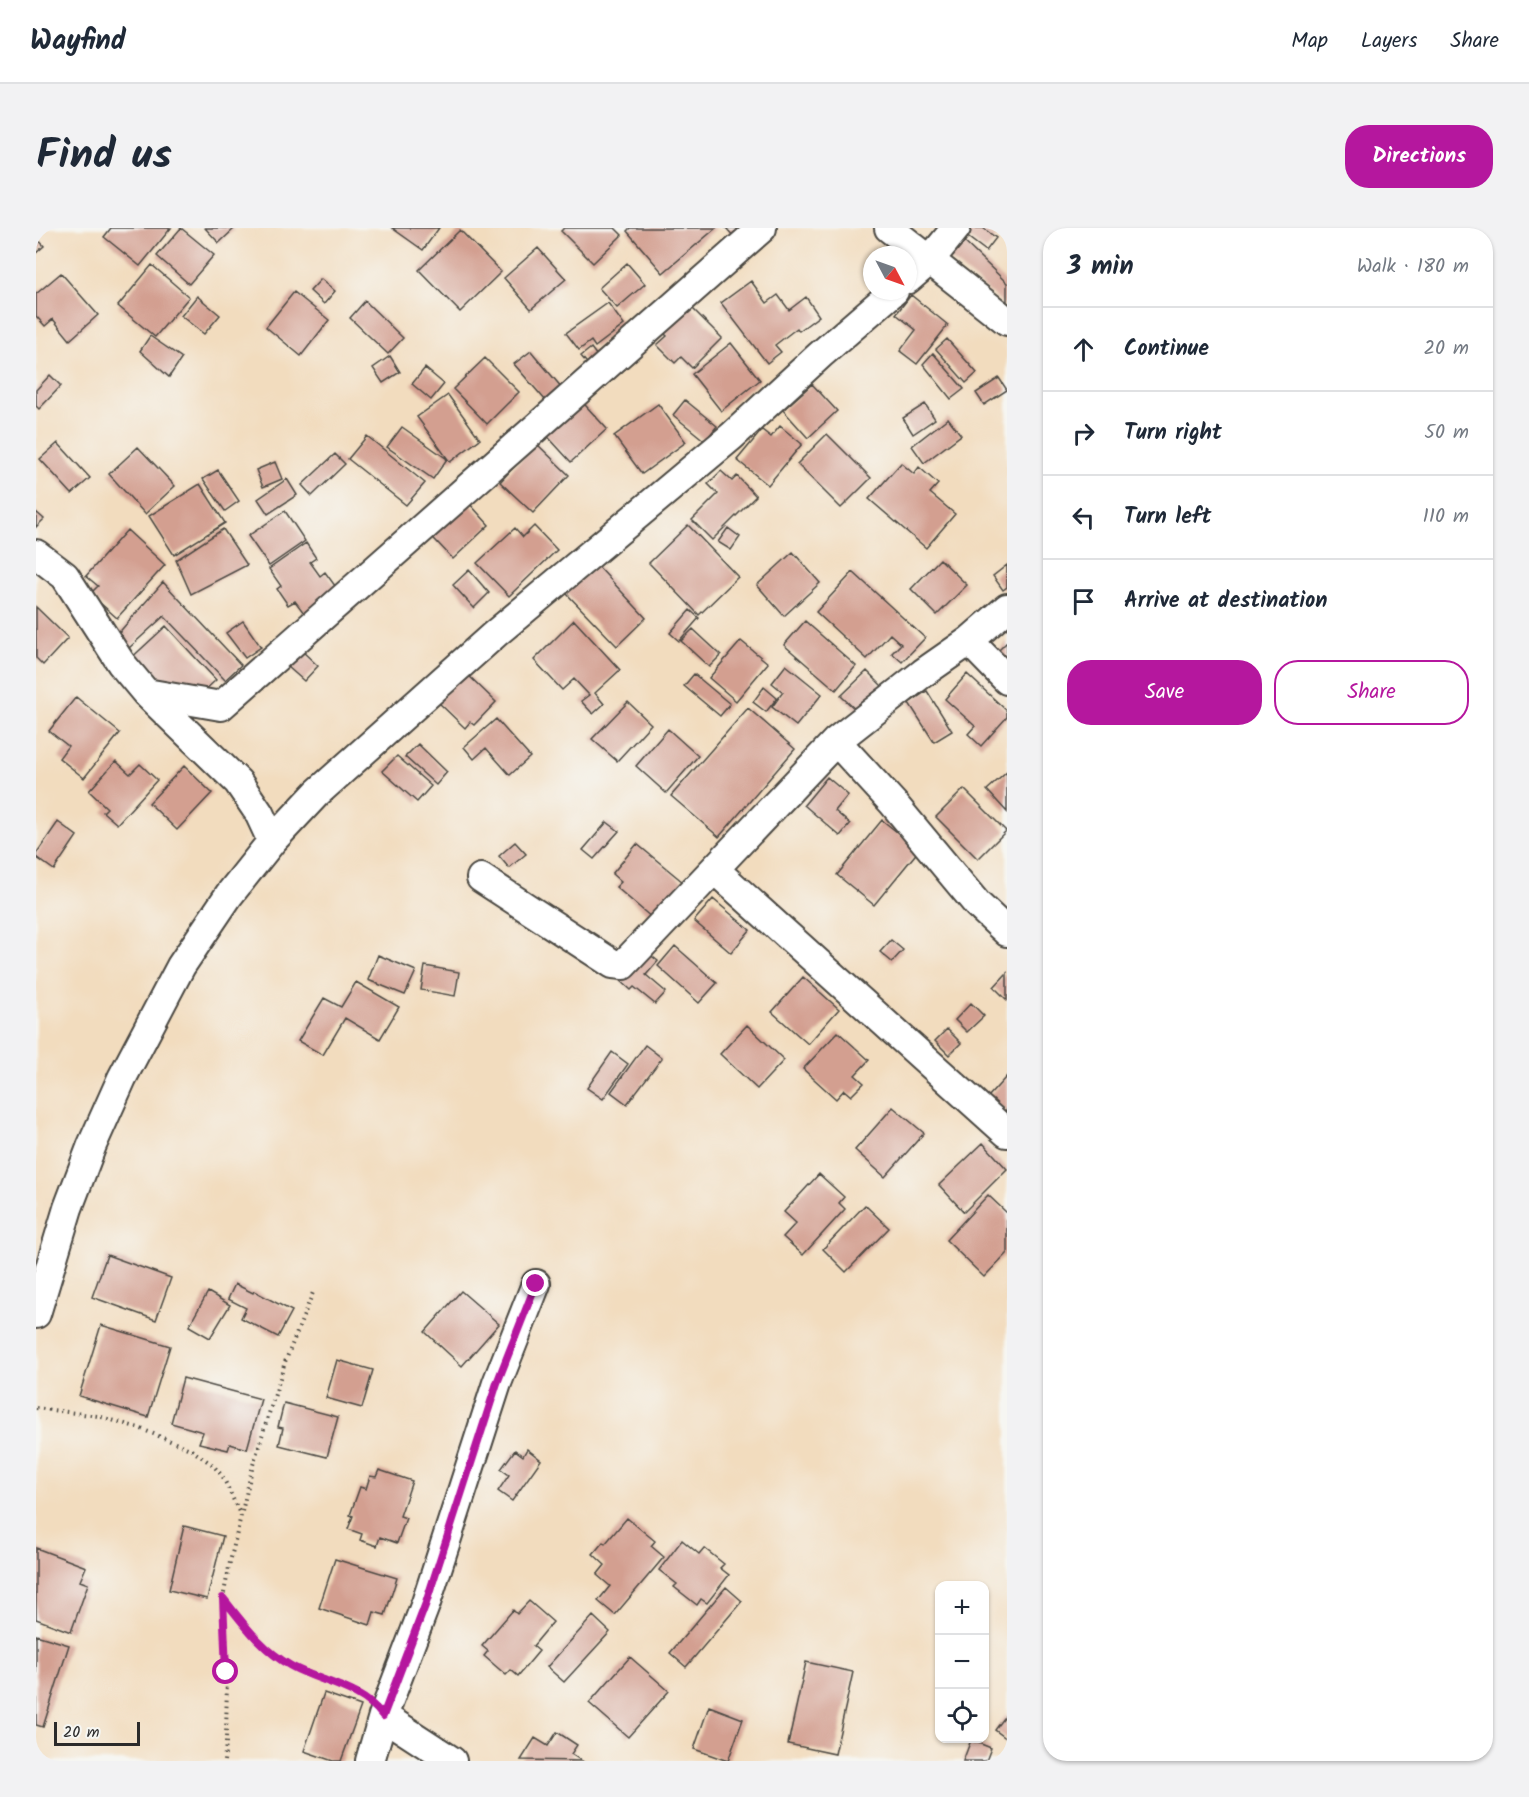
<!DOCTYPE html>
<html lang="en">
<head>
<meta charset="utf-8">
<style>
	body { margin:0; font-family:Kalam,sans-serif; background:#f2f2f3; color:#1f2937 }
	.controls { position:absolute; right:18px; bottom:18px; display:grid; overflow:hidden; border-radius:12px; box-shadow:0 2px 4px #0004 }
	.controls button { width:54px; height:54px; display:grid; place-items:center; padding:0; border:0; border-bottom:2px solid #e0e1e3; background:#fff; color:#1f2937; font:30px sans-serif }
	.compass { position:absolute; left:827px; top:18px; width:54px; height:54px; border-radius:50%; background:#fff; box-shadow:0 2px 4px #0004; rotate:131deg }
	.scale { position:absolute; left:18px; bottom:15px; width:86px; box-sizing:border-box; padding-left:6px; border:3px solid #2b2b2b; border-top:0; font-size:16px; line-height:21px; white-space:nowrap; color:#2b2b2b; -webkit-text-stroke:4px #f6f6f2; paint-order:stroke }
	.stop { position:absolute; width:18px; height:18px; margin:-14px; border:4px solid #b5179e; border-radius:50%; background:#fff }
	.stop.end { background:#b5179e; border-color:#fff; box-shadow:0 2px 6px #0008 }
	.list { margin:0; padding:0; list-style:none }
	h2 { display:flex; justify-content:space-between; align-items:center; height:78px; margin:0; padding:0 24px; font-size:26px }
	h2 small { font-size:20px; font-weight:400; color:#747a83 }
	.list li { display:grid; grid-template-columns:39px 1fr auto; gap:18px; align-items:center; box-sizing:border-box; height:84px; padding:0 24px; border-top:2px solid #e0e1e3 }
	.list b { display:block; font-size:22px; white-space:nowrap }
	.list em { font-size:20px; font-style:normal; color:#747a83 }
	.actions { display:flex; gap:12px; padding:18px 24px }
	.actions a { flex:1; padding:14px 0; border:2px solid #b5179e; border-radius:24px; text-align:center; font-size:21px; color:#b5179e }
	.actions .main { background:#b5179e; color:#fff }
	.icon { flex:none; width:33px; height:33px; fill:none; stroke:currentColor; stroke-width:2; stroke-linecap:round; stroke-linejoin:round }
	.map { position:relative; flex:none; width:971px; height:1533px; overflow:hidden; border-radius:24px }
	header { display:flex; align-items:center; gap:36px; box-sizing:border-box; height:84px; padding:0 30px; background:#fff; border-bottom:2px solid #e0e1e3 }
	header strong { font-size:28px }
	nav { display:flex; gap:33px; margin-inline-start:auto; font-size:21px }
	.intro { display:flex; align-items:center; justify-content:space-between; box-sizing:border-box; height:144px; padding:0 36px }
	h1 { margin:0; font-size:42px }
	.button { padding:15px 27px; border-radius:24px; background:#b5179e; color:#fff; font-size:21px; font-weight:700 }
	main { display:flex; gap:36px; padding:0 36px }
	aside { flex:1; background:#fff; border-radius:24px; box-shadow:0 2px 4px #0004 }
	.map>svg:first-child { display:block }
</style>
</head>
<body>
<header>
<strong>Wayfind</strong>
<nav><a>Map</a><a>Layers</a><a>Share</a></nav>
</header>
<div class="intro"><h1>Find us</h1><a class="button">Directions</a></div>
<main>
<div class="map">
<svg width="971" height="1533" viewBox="0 0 971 1533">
	<rect width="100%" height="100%" fill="#f6f6f2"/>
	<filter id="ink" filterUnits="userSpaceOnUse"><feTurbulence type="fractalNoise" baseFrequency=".0167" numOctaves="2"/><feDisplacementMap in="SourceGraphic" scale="12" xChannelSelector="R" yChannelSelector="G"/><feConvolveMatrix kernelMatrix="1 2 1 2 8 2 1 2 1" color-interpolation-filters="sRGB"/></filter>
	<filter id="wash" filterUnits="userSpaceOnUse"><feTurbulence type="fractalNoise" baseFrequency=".008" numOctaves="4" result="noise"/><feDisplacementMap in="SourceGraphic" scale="24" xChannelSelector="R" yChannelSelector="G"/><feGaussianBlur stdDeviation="1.35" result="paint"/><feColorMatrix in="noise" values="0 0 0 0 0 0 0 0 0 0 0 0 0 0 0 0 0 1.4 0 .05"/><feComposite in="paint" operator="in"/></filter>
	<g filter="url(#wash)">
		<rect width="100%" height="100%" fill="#f2dcbe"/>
		<g id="blocks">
			<path fill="#d39f90" d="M75,0h60l-31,38 -36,-29z
				M145,0l33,27 -25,29 -32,-28z
				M169,0h30l-16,15z
				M356,0h47l-16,22z
				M528,0h51l7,7 -29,28 -32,-32z
				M594,0h86l-53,45 -36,-42z
				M690,0h23l-12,12z
				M934,0h13l13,10 -10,13 -21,-16z
				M424,2l41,42 -41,40 -41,-42z
				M0,9l8,9 -8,7z
				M923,9l48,46v24l-64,-54z
				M502,20l28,31 -35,30 -27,-31z
				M591,35l18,21 -28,24 -18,-20z
				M116,37l37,32 -34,40 -37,-31z
				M25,45l37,42 -28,25 -17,-21 -8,7 -9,-10v-22z
				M285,51l14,12 -11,13 -14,-13z
				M715,53l16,22 11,-8 11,15 17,-13 13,19 -20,15 -2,-3 -22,17 6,7 -14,11 -46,-60z
				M258,64l35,28 -28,36 -35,-29z
				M875,67l37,30 -31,39 -17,-13 16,-21 -20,-16z
				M161,68l23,19 -16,19 -23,-18z
				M329,73l38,37 -15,16 -38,-36z
				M572,75l16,22 -29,22 -4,-6 -12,9 -13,-17z
				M651,75l35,35 -30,30 -11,-11 -6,6 -18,-18 10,-9 -7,-7z
				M114,108l32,22 -13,19 -29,-26z
				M911,111l30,34 -11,10 -30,-34z
				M695,115l29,37 -39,31 -29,-37z
				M555,120l9,12 -9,8 -10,-12z
				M495,123l31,37 -16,13 -32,-37z
				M897,125l31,36 -13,10 -28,-35z
				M354,128l10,16 -17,11 -10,-15z
				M449,130l34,34 -32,32 -34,-35z
				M389,140l19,16 -13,16 -19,-16z
				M14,147l11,11 -22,23 -3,-3v-16z
				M963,150l8,12 -23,15 -8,-12z
				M776,156l25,27 -29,27 -25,-28z
				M412,167l32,44 -30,23 -33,-45z
				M540,167l31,34 -36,33 -32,-35z
				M649,172l32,26 -12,15 -32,-26z
				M622,176l28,38 -44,32 -28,-38z
				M889,176l10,15 -22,15 -10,-16z
				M912,190l13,17 -37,28 -12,-17z
				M744,198l22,18 -34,41 -31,-25 25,-30 9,7z
				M366,199l45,32 -14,20 -46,-32z
				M791,206l44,44 -30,30 -44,-44z
				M331,208l58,47 -19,22 -58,-46z
				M22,215l32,35 -18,16 -32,-35z
				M500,215l33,32 -36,38 -33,-31z
				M102,219l37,39 -30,28 -36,-40z
				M299,226l10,10 -33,32 -10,-11z
				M239,234l7,17 -19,8 -7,-17z
				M865,235l13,11 5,-7 19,17 -8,9 25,21 -29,34 -57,-49z
				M182,242l21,31 -14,10 -22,-32z
				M685,243l11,10 5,-5 19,20 -44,44 -20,-20 26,-26 -10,-10z
				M251,251l10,16 -29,19 -10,-15z
				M164,256l25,39 -51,32 -25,-39z
				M423,264l30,33 -36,34 -31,-33z
				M249,283l20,30 -36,25 -21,-30z
				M0,284l8,7 -8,8z
				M652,297l50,52 -39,38 -50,-52z
				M498,298l23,24 -48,46 -32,-33 38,-35 8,9z
				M692,300l12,9 -9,13 -13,-8z
				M187,301l24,36 -56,29 -15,-34z
				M91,302l38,35 -48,53 -27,-24 8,-8 -12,-10z
				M270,315l10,15 -6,4 10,14 5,-4 16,22 -34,23 -12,-16 -7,4 -11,-16 4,-3 -12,-17z
				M757,324l27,31 -36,33 -27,-31z
				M904,331l27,26 -30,30 -26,-26z
				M560,336l50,54 -29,28 -51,-53z
				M971,337v22l-4,3 -10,-14z
				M433,342l20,23 -15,15 -21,-23z
				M817,344l72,66 -23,24 -10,-9 9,-9 -11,-10 -23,25 -51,-47z
				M127,354l78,83 -16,15 -61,-64 -35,32 -13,-12z
				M0,379l32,31 -25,27 -7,-7z
				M654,382l9,8 -20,23 -9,-8z
				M538,392l46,50 -25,23 9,11 -11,10 -12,-13 8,-6 -15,-16 -12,11 -28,-30z
				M207,393l18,26 -16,11 -19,-25z
				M769,393l51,45 -20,24 -52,-45z
				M130,398l50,54 -34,31 -55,-49z
				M657,401l28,26 -12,12 -28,-26z
				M705,413l27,22 -32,38 -27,-23z
				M971,414v27l-13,-14z
				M266,423l16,15 -14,15 -16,-14z
				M750,437l36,29 -26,32 -24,-19 11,-15 -11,-9z
				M428,443l32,31 -22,23 -4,-3 -5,6 -27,-26z
				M831,443l17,17 -25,25 -18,-17z
				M658,446l36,30 -10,12 -36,-30z
				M931,446l40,37v6l-26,29 -13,-12 7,-8 -30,-27z
				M728,459l13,11 -11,14 -13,-10z
				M891,463l25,40 -18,11 -25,-39z
				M40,469l44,36 -36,45 -25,-20 9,-12 -19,-15z
				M592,474l23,22 -34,37 -25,-22z
				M712,480l47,41 -76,88 -48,-41z
				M460,491l34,38 -20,18 -24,-27 -12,11 -10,-12z
				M632,501l30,27 -32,37 -30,-27z
				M382,516l29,28 -11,13 -31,-28z
				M361,528l34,30 -14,16 -35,-31z
				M80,533l14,13 10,-10 17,16 -40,44 -14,-12 4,-4 -18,-17z
				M148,538l28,27 -35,37 -28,-27z
				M971,544v40l-20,-22z
				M791,549l21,18 -13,16 15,13 -10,12 -36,-31z
				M928,561l42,42 -28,28 -42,-42z
				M846,592l37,30 -45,55 -37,-30z
				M22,594l19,14 -23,34 -18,-13v-3z
				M571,594l12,9 -25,28 -11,-9z
				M479,614l11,12 -17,14 -10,-12z
				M601,616l46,38 -31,36 -36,-31 5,-5 -9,-8z
				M677,671l37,31 -19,23 -37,-32z
				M855,712l12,10 -11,12 -12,-10z
				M639,718l42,37 -18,20 -41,-37z
				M608,722l14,11 -12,14 20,17 -11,12 -21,-17 -3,3 -12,-11z
				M342,727l38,16 -11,24 -37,-15z
				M389,738l34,6 -4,24 -34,-6z
				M971,745v27l-13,-13z
				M767,749l36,32 -31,35 -36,-32z
				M320,754l43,25 -19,32 -35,-21 -22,37 -25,-14 26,-43 17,9z
				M935,775l13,13 -17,16 -12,-12z
				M711,797l37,35 -27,29 -37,-35z
				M911,801l14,14 -12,12 -14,-14z
				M802,804l31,28 -14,15 9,8 -13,13 -7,-6 -8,9 -33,-30z
				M609,817l17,13 -35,46 -16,-12z
				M576,824l16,12 -25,35 -16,-11z
				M971,848v33l-2,2 -17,-14z
				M857,879l31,26 -39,44 -30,-27z
				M947,915l24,26 -43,43 -25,-27z
				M783,946l25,23 -5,6 6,6 -42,46 -20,-18 13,-14 -12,-11z
				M952,967l19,18v40l-23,24 -38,-37z
				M829,977l24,23 -43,44 -23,-23z
				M71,1027l64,23 -15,42 -64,-23z
				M199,1056l18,9 1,-2 38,20 -14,26 -37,-19 5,-10 -18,-9z
				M425,1063l38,33 -37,42 -37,-34z
				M172,1064l22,13 -20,33 -21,-12z
				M65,1097l69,21 -22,71 -69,-21z
				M301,1132l36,10 -11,38 -36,-10z
				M147,1150l78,21 -14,50 -17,-5 -2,6 -29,-7 4,-11 -32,-9z
				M248,1175l54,14 -11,40 -48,-12 4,-17 -5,-1z
				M491,1221l14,11 -29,41 -14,-10 11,-16 -8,-6 14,-19 8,6z
				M343,1242l33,11 -12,35 6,2 -9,25 -17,-6 -3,9 -17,-6 2,-6 -14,-5 5,-13 -3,-1 10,-28 6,2 4,-13 6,1z
				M591,1290l28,23 -4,5 13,11 -49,58 -17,-14 12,-15 -13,-11 8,-10 -12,-11 10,-12 2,2z
				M148,1298l39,10 -16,63 -38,-9z
				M646,1312l17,14 5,-6 20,16 -4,4 9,7 -22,28 -6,-4 -4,6 -23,-18 3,-3 -18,-14z
				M0,1320l50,19 -6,14 8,3 -17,48 -35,-13z
				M299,1331l62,19 -12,37 -11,-3 -4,13 -51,-17z
				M690,1359l16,14 -56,66 -16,-14z
				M493,1373l24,21 -20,24 6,5 -21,25 -7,-6 -5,5 -22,-19 4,-5 -6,-5 31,-36 4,4z
				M557,1388l17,16 -46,50 -17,-15z
				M0,1407l33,10 -26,82 -7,-2z
				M594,1429l39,34 -41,46 -39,-34z
				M770,1434l47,10 -18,82 -47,-10z
				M288,1465l37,13 -20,55h-8l-29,-10z
				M673,1478l34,13 -15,42 -34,-12z
				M971,1486v25l-12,-9z
				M521,1504l20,13 -6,9 11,7 -61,-1 14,-22 13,8z
				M935,1512l20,8 -5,13h-23z"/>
		</g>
	</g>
	<g filter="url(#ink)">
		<use href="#blocks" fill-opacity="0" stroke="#494641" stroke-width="1.5"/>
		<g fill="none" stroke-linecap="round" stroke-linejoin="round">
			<defs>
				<path id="street" d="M853,0l118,93
					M872,51l21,-18 27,-33
					M0,326l29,22 56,87 25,30 92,89 21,31 13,28
					M933,413l38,39
					M110,465l75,13 541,-478
					M800,513l57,62 84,101 30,28
					M679,642l292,263
					M445,650l132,86 10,1 213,-224 87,-68 46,-32 38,-33
					M0,1086l32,-106 24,-63 30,-67 59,-112 48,-71 43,-54 45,-48 178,-159 237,-198 88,-81 74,-64
					M347,1488l69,45
					M334,1533l13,-45 43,-113 71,-220 39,-99"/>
			</defs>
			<use href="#street" stroke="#494641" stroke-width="32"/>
			<path stroke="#494641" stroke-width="4" stroke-dasharray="1.5 4.5" stroke-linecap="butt" d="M0,1180l62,8 41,12 51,21 23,16 10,12 17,37
				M187,1370c20,25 40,54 69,68 23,11 47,17 69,29
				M188,1533l2,-17 1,-72 -4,-74 7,-36 23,-97 32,-103 29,-72"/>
			<use href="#street" stroke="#fff" stroke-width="28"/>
		</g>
	</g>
	<g fill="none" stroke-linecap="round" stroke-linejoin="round" filter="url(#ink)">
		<path stroke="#b5179e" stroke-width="8" d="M190,1444l-3,-74c20,25 39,52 68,68 31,17 69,20 92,50l43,-113 71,-220 39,-99"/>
	</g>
</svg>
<div class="controls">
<button>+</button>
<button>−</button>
<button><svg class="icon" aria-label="locate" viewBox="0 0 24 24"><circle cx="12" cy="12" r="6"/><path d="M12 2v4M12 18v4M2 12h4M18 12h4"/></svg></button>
</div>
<svg class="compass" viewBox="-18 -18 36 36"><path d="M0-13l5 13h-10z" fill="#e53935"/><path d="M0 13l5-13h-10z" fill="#747a83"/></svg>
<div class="scale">20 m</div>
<div class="stop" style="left:190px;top:1444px"></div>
<div class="stop end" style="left:500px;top:1056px"></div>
</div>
<aside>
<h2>3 min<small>Walk · 180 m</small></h2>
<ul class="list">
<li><svg class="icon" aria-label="ahead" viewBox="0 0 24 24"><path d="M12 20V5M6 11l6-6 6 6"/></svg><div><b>Continue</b></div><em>20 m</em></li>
<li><svg class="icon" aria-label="right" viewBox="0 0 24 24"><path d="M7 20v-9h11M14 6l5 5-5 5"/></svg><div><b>Turn right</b></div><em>50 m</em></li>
<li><svg class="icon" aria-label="left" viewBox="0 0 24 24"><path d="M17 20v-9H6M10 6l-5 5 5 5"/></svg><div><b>Turn left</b></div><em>110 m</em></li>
<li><svg class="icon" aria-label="arrive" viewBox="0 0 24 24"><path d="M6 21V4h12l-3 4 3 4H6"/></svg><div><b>Arrive at destination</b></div></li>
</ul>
<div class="actions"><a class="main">Save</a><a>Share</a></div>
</aside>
</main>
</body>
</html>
